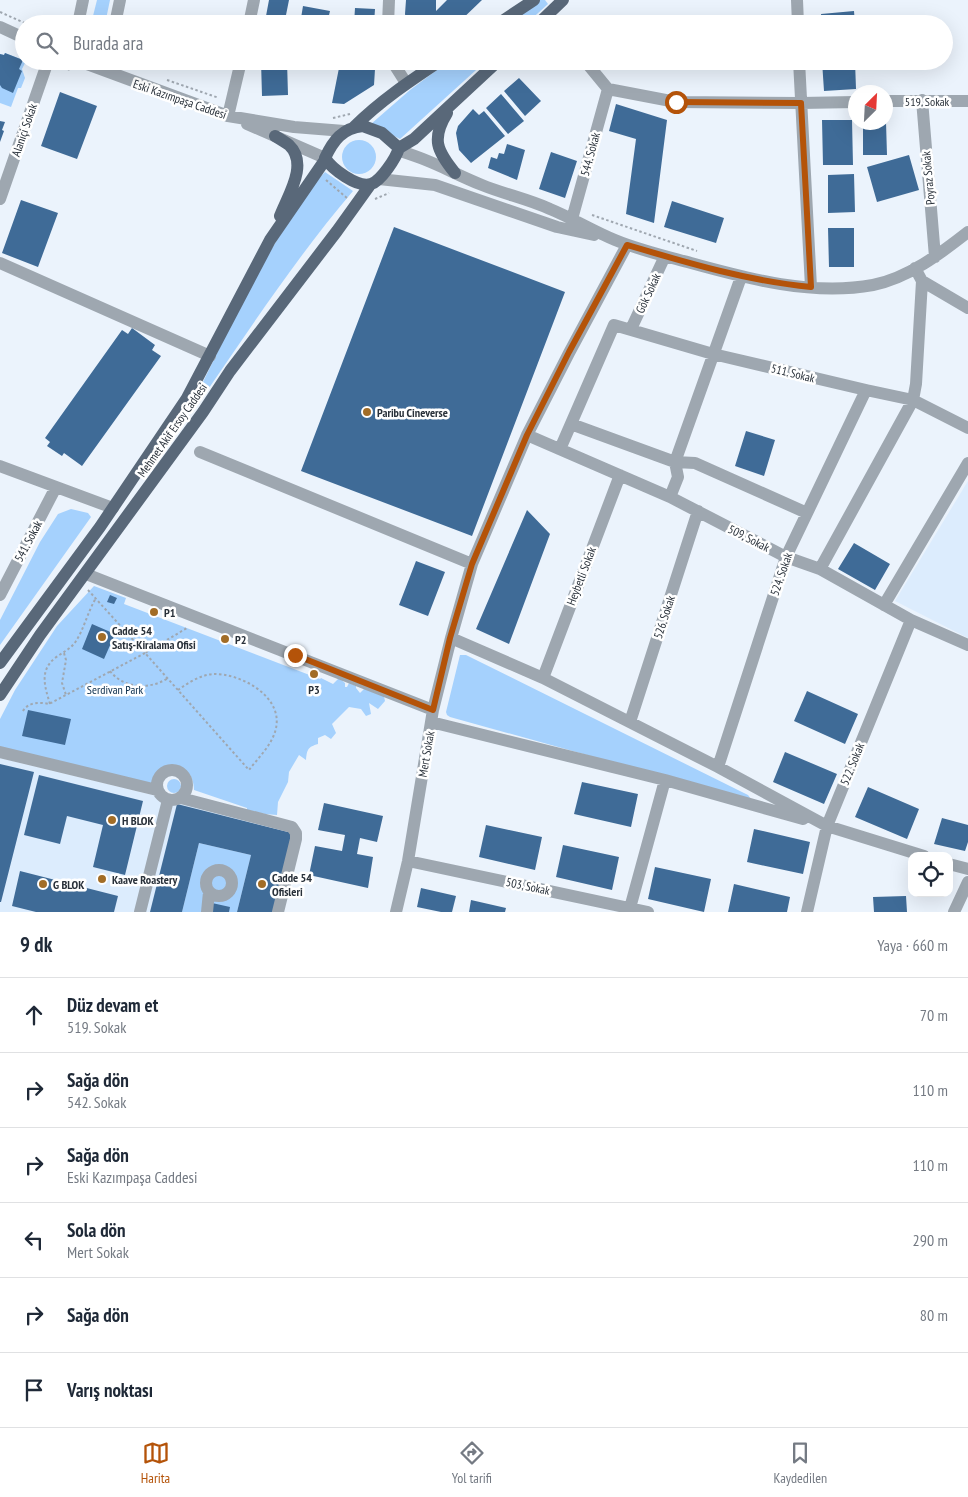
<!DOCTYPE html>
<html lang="tr">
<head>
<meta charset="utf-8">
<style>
	body { margin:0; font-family:"PT Sans Narrow",sans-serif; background:#f6f6f7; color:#1f2937 }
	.controls { position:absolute; right:15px; bottom:15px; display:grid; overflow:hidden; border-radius:10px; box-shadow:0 5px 20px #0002 }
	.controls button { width:45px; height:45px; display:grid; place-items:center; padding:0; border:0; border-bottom:1px solid #e0e1e3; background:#fff; color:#1f2937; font:25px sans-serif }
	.compass { position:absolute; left:848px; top:85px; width:45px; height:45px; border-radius:50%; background:#fff; box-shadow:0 5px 20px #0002; rotate:24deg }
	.stop { position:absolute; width:15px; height:15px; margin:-11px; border:4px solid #b45309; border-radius:50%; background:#fff }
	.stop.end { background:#b45309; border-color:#fff; box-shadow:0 1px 5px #0008 }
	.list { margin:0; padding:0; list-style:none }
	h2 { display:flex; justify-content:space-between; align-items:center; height:65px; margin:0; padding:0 20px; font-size:21px }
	h2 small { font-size:16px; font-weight:400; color:#747a83 }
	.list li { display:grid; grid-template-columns:32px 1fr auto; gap:15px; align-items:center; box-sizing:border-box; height:75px; padding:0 20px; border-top:1px solid #e0e1e3 }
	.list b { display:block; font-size:19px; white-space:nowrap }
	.list p { margin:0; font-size:16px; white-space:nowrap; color:#747a83 }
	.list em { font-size:16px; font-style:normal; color:#747a83 }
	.icon { flex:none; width:28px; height:28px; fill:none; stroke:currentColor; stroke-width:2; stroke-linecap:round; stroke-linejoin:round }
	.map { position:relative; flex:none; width:968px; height:912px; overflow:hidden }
	.search { position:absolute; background:#fff; box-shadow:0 5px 20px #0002; left:15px; right:15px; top:15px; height:55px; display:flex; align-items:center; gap:12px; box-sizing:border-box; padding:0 18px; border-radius:28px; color:#747a83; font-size:19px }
	.sheet { height:515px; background:#fff }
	nav { display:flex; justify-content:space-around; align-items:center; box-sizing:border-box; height:70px; border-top:1px solid #e0e1e3; background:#fff; font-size:14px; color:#747a83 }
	nav a { display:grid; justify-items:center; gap:2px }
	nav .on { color:#b45309 }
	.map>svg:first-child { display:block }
</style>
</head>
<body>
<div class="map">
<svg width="968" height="912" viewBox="0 0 968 912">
	<rect width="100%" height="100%" fill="#ebf3fc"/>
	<path fill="#dcecfd" d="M968,481v157l-73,-37z
		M0,758l301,73 -21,81h-280z"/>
	<path fill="#a5d1fd" d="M97,0h13l-5,24h-14z
		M540,0h5l3,4 -22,20h-21z
		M5,53l18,7 2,3 -3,6 3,9 -4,10h-3l-7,19 -11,-4v-49l4,1z
		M449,61h37l-86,78 -29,-15 39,-34z
		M342 157a17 17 0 1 1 34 0a17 17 0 1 1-34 0Z
		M325,172l28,19c-53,62 -98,130 -144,197l-7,-4 52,-107 55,-88z
		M71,509l17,4 3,4 -91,128v-25l40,-78 18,-28z
		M94,586l32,12 -2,6 196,75 1,-1 12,6 6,-6 6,5v4h2l2,-4 7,3v2l4,5 8,-8 15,7 2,9 -7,8 -9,-6 2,11 -5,2 -5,-7 -12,-2 -17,17 4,9 -5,6 -6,-4 -7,3v6c-10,3 -11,5 -12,16l-7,-5 -10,17 -1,10 -10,20 -1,13 -12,-1 -18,-4v-2l-53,-18c0,-29 -34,-32 -43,-6l-151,-37v-28l15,-29 42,-64z
		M460,655h6l282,140 3,4 -2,1 -299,-83 -3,-2 -1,-3z
		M167 786a7 7 0 1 1 14 0a7 7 0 1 1-14 0Z
		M199,843l52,12 -14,57h-55z"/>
	<path fill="#3f6b97" d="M269,0h20l-4,20 -19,-4z
		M406,0h30v11l11,-11h35l-25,24h-50l-2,-10z
		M303,6l27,5 -3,13h-27z
		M355,8l20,1 -1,15h-20z
		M854,11l1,13h-33l-1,-10z
		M5,53l18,7 -4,9 3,2 -9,22 -11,-5 -2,-3v-31l4,1z
		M261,61h26l1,34 -26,1z
		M822,61h33l1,28 -32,2z
		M340,63l35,6 -1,16 -30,19 -12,-1z
		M519,78l22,23 -16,15 -21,-25z
		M60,92l37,14 -20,53 -36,-13z
		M501,94l23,27 -16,13 -22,-26z
		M616,104l51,16 -13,103 -28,-9 10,-75 -27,-8z
		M473,109l6,6 5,-4 21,25 -34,27 -12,-13 -3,-17 2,-7z
		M822,120h30l1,45h-30z
		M0,121l5,1 -3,8 2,1 -4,11z
		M863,122h23l1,33h-24z
		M507,144l18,6 -8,30 -29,-12 3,-11 6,2 2,-6 5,1z
		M551,152l26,9 -12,37 -26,-9z
		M909,155l10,35 -42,12 -10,-35z
		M854,174l1,38 -27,1v-38z
		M21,200l37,13 -20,54 -36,-14z
		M672,201l52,17 -8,25 -52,-16z
		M394,227l171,65 -93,244 -171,-65z
		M828,228h26v39h-25z
		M132,328l23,17 -3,5 9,6 -79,110 -18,-13 -2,3 -15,-10 3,-4 -5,-4 77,-108 6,4z
		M746,431l29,9 -11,36 -29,-10z
		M527,510l23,24 -41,110 -33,-15z
		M854,543l36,21 -15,26 -37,-21z
		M416,561l29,11 -17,44 -29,-11z
		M110,595l7,3 -3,6 -7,-2z
		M92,624l23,10 -11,25 -22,-10z
		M807,691l51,23 -13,30 -51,-23z
		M28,710l43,9 -6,26 -43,-9z
		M785,752l52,22 -13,30 -51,-22z
		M0,764l34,8 -33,130h-1z
		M39,775l104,26 -18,74 -32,-8 10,-42 -36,-9 -7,28 -36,-9z
		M582,782l56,12 -7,33 -57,-13z
		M868,787l51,22 -12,30 -52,-22z
		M324,803l59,13 -6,26 -17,-4 -3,16 16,3 -5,31 -59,-13 6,-29 27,5 3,-16 -27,-5z
		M177,804l115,29 -19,79h-36l14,-57 -52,-12 -17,69h-32z
		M942,818l26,7v17l-3,9 -31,-7z
		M486,825l56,12 -7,33 -56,-13z
		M754,829l56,13 -7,32 -56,-12z
		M563,845l56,12 -7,33 -56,-13z
		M655,867l56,12 -7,33 -56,-13z
		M20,871l98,25 -4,16h-78l-24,-6z
		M734,884l56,13 -3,15h-59z
		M421,888l35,8 -4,16h-11l-24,-5z
		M906,896l1,16h-33l-1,-15z
		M471,900l35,8 -1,4h-36z
		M212,903l18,4 -1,5h-20z"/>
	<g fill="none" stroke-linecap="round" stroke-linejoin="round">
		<path stroke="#9fa7b0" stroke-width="2" stroke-dasharray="2.5 2.5" stroke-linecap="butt" d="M0,12l27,12
			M58,65l12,5
			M167,80l52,18
			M333,118l17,-4
			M326,180l21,18
			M375,199l14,-6
			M592,215l105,36
			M64,653l2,7 -4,23 4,12
			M110,671c14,18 40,19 58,7
			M178,690c10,-7 22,-15 35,-16 27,-1 70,22 63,54 -3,16 -18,30 -27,42l-104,-117 42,-25
			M50,704c-5,-17 -11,-33 5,-46 8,-6 16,-9 21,-17 8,-12 12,-30 20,-43
			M23,711c5,-9 17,-9 26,-7l96,-51 -57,-63"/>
		<path stroke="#9ea7b0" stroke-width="12" d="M797,0l1,24
			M78,24l5,-24
			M115,24l5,-24
			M249,24l5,-24
			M388,24l1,-24
			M0,27l24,11
			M79,61l149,55 66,11 50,4
			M392,61l14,22
			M585,61l23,28 68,13 125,1 55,-1
			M799,61l12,226
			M922,100l13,157
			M886,101h82
			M228,116l13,-55
			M247,124l78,34
			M399,151c29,7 55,23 83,34 22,9 46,14 68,24 22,9 43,22 65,31 24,10 50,16 76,23 58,16 121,33 182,22 35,-7 67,-31 95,-53
			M379,179l56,6 122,42 37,8
			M0,199l48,-138
			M572,219l36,-130
			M0,263l210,93
			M922,281l46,27
			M631,329l34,-73
			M571,424l104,38 20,1 112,50
			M527,435l143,62 116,60 34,12 91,51 57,25
			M560,449l54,-124 99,29 153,36 47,10 55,28
			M200,452l272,112
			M0,466l113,42
			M670,497l8,-20 -3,-15 66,-185
			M820,569l93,-169 3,-16 6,-103 -7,-13
			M86,574l347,136
			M0,595l56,-108
			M884,605l84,-142
			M451,638l92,40 175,89 109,59 97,30
			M543,678l77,-203
			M431,722l234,58 138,39
			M630,722l68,-211
			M0,752l157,38
			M718,767l68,-210 80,-167
			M157 785a15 15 0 1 1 30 0a15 15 0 1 1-30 0Z
			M181,798l111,29 4,6v6l-18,73
			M408,861l240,51
			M949,864l19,5
			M206 883a13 13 0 1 1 26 0a13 13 0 1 1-26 0Z
			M630,908l35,-128
			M140,912l28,-112
			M207,912l2,-20
			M396,912l12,-51 25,-151 18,-72 21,-74 55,-129 42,-82 58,-108
			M807,912l20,-86 84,-206
			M954,912l14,-30"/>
		<path stroke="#596879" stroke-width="12" d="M498,24l36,-24
			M538,24l25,-24
			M447,113c-16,26 -10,38 8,60
			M363,126l19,7 17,15c-3,10 -18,33 -28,36 -14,4 -39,-15 -46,-26 8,-17 17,-30 38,-32z
			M354,127c26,-26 56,-46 86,-66
			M275,136c5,3 10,6 14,9 20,19 -1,50 -9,71
			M399,148l15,-9 84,-78
			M0,663l100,-136 87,-129 83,-158 55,-80
			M0,695l40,-60 163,-223 27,-41 107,-140 33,-46"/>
	</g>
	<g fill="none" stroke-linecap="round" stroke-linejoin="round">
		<path stroke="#b45309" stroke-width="6" d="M295,655l138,55 17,-72 22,-74 55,-129 42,-83 58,-107c61,18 121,36 184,42l-10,-184 -125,-1"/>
	</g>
	<g fill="#a26d27" stroke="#fff" stroke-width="2">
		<circle cx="367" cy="412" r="5"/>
		<circle cx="154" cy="612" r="5"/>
		<circle cx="102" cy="637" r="5"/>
		<circle cx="225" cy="639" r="5"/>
		<circle cx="314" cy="674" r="5"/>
		<circle cx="112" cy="820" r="5"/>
		<circle cx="102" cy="879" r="5"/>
		<circle cx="43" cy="884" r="5"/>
		<circle cx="262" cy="884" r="5"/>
	</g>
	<g text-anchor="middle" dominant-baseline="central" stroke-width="5" stroke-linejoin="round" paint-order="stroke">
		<g font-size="12" fill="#29313a" stroke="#fff">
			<text transform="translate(180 99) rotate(19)">Eski Kazımpaşa Caddesi</text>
			<text x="927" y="101">519. Sokak</text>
			<text transform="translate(24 130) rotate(-71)">Alaniçi Sokak</text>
			<text transform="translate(590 154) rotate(-75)">544. Sokak</text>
			<text transform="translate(928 178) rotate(-95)">Poyraz Sokak</text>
			<text transform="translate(648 293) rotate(-65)">Gök Sokak</text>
			<text transform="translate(793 373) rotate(14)">511. Sokak</text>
			<text transform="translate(172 430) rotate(-55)">Mehmet Akif Ersoy Caddesi</text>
			<text transform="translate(749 538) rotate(27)">509. Sokak</text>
			<text transform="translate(28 541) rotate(-62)">541. Sokak</text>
			<text transform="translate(781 574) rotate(-71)">524. Sokak</text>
			<text transform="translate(581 576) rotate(-69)">Heybetli Sokak</text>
			<text transform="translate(664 617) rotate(-72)">526. Sokak</text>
			<text transform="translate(426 754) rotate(-80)">Mert Sokak</text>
			<text transform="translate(852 764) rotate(-68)">522. Sokak</text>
			<text transform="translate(528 886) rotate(12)">503. Sokak</text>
		</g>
		<g font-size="12" font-weight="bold" fill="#29313a" stroke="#fff" text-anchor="start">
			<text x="377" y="412">Paribu Cineverse</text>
			<text x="164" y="612">P1</text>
			<text x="112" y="630">Cadde 54<tspan x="112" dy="14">Satış-Kiralama Ofisi</tspan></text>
			<text x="235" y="639">P2</text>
			<text x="314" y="689" text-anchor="middle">P3</text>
			<text x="122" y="820">H BLOK</text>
			<text x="272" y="877">Cadde 54<tspan x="272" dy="14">Ofisleri</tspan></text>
			<text x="112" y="879">Kaave Roastery</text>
			<text x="53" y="884">G BLOK</text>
		</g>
		<g font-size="12" fill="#082b4a" stroke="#fff">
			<text x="115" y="689">Serdivan Park</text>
		</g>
	</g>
</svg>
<div class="controls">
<button><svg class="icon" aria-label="locate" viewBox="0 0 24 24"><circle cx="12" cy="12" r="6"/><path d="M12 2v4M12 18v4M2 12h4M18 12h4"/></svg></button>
</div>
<svg class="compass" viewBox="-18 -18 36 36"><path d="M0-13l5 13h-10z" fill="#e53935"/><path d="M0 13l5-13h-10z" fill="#747a83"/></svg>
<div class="stop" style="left:676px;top:102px"></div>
<div class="stop end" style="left:295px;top:655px"></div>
<div class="search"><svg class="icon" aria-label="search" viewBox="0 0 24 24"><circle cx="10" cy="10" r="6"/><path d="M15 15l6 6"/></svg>Burada ara</div>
</div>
<section class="sheet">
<h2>9 dk<small>Yaya · 660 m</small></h2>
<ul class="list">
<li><svg class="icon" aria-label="ahead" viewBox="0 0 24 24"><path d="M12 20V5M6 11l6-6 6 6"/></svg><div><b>Düz devam et</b><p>519. Sokak</p></div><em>70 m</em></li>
<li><svg class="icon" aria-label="right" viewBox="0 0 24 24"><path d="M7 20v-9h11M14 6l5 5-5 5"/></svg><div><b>Sağa dön</b><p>542. Sokak</p></div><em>110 m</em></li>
<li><svg class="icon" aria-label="right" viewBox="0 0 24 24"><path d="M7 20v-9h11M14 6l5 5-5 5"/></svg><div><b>Sağa dön</b><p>Eski Kazımpaşa Caddesi</p></div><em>110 m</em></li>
<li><svg class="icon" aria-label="left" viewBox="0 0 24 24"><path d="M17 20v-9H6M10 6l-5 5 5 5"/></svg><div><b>Sola dön</b><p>Mert Sokak</p></div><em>290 m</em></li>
<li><svg class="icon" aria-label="right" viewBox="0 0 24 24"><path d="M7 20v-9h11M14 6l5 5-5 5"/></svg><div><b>Sağa dön</b></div><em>80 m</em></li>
<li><svg class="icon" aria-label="arrive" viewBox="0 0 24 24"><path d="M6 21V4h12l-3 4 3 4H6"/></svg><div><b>Varış noktası</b></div></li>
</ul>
</section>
<nav>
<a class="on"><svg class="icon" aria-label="map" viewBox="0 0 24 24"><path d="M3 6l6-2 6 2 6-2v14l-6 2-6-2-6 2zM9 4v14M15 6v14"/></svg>Harita</a>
<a><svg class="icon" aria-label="directions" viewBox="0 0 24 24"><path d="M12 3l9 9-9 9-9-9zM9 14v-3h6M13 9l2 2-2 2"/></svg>Yol tarifi</a>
<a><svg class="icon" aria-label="saved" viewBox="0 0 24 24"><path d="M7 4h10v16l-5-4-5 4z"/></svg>Kaydedilen</a>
</nav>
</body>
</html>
